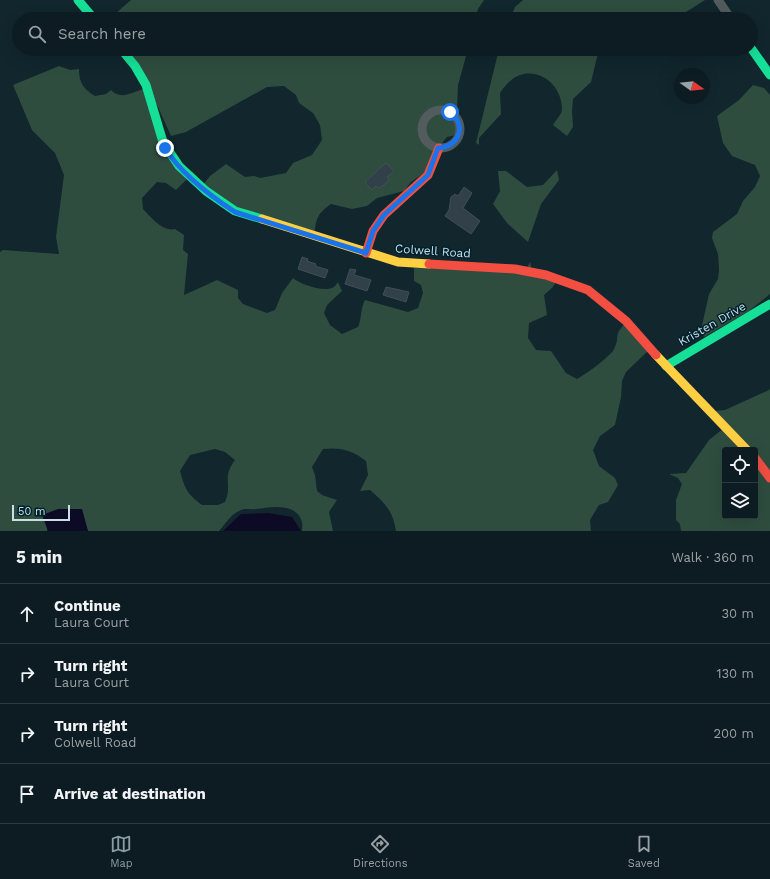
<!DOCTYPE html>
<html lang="en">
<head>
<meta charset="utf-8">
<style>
	body { margin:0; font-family:"Work Sans",sans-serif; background:#16252a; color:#f1f3f6 }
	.controls { position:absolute; right:12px; bottom:12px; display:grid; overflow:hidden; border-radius:4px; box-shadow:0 4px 16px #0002 }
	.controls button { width:36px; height:36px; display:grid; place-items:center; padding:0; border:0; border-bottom:1px solid #2d3a40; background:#0d1c22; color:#f1f3f6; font:20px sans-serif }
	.compass { position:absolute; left:674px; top:68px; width:36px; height:36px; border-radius:50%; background:#0d1c22; box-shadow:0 4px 16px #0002; rotate:105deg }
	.scale { position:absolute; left:12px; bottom:10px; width:58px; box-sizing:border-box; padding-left:4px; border:2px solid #cbdee6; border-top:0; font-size:11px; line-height:14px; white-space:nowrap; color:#cbdee6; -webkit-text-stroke:3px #00222e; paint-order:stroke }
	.stop { position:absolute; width:12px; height:12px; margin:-9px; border:3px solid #1a73e8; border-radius:50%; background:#fff }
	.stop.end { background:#1a73e8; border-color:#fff; box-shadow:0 1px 4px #0008 }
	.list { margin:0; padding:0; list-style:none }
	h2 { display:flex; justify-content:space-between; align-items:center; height:52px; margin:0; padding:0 16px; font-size:17px }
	h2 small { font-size:13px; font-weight:400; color:#9aa1a5 }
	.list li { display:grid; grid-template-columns:26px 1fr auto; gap:12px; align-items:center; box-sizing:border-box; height:60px; padding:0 16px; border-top:1px solid #2d3a40 }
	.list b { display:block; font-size:15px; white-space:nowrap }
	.list p { margin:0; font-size:13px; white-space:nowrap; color:#9aa1a5 }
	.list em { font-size:13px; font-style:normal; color:#9aa1a5 }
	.icon { flex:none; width:22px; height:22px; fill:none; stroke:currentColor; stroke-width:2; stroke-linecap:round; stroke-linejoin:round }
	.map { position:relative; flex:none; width:770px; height:531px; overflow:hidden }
	.search { position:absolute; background:#0d1c22; box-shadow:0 4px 16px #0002; left:12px; right:12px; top:12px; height:44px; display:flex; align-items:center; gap:10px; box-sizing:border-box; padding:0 14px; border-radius:22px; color:#9aa1a5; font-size:15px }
	.sheet { height:292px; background:#0d1c22 }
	nav { display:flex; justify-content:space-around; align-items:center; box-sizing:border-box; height:56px; border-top:1px solid #2d3a40; background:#0d1c22; font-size:11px; color:#9aa1a5 }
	nav a { display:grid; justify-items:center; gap:2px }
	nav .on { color:#8a9ea5 }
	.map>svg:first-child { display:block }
</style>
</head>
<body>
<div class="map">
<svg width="770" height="531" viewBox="0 0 770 531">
	<rect width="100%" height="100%" fill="#11262d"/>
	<path fill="#2e4d3f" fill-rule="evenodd" d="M131,0h353l-6,9 -3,10h-366z
		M523,0h182l-19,12h-16l-20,7h-140l5,-12z
		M122,49h346l-10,36 -2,50 -9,2 -11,14 -1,14 -24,17 -7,9 -27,7 -10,8 -15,3 -21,-5c-15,10 -15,17 -17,33l-64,-20 -47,-32 7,-9 16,-12 19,13 9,-1 6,2 26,-5 7,-10 19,-8 10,-15 -2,-15 -7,-12 -14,-10 -3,-8 -12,-9 -17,1 -81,45 -15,4 -13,-29z
		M499,49h100l-8,33 -18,17 -1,12 1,16 -6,9 -14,-11c3,-5 9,-11 9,-16 0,-22 -20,-41 -42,-34 -9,3 -15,11 -20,18l1,21 -22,24v7l-3,-2z
		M59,66l11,4 9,-1c0,15 5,20 16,27l11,-2 5,-4c10,10 20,3 32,-1l44,90 -11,11 -10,-7 -9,-1 -15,16 1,11c9,9 19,23 32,20l9,6 -1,15 5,4 -4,41 33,-15 21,10v8l5,6 24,9 8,-3 7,-17 11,-15c7,6 29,14 39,10 3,-1 4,-4 6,-6l4,9 -15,14 -3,8 6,12 12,9 16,-7c4,-9 2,-18 7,-27l43,12 10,-4 5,-15 -2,-8 -7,-4v-13l111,3 5,-9 2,9 26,8 -6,9 -8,7 3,20 -18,8 -1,15 8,12 15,1 15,22 11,6c8,-4 34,-23 37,-30 7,-13 -2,-14 13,-27l24,26 -25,24 -4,9 -1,16 -6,28 -15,11 -7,14 6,16 16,12 3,7 -10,17 -9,3 -9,15 1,11h-195c-3,-20 -11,-28 -26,-41l-10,1 8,-16 -2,-14c-14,-11 -25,-14 -43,-12l-11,18 3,8 2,16 5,4 15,5 -8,12 4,19h-31c0,-3 1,-6 0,-9 -6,-20 -31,-15 -46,-13 -5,1 -11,-1 -15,1 -10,4 -15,13 -22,21h-131l-4,-11 -34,-2 -3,13h-47v-279l3,-2 56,4 -3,-17 8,-62 -9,-22 -23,-23 -19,-45zM215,449l10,3 10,8c-14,19 -2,23 -10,42l-7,3h-16c-15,-11 -17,-16 -22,-34l10,-16z
		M753,85l11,3 6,7v199l-21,17 -45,26 -3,-7 8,-36 9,-15 1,-9 -1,-16 -6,-16 1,-6 24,-18 6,-13 12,-14 5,-11 -5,-11 -23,-9 -9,-13 -6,-27 22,-16z
		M557,170l2,10 -18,24 -13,38 -21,-19 -14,-19 7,-13 -2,-20h8l21,16 16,-2z
		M770,388v143h-89l-1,-7 -4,-4v-20l6,-16 -4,-6 -9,-4 17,-1 23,-33 15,-12 -10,-17 11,-1 44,-20zM725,450h30v66h-30z"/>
	<path fill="#0d0a26" d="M58,509h24l6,22h-40l-6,-16z
		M268,513l24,4 9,14h-78l18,-17z"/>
	<path fill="#324049" stroke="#414f56" d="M386,163l8,8 -7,6 2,3 -6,6 -5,2 -2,-2 -4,4 -7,-8z
		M464,187l8,6 -9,15 17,13 -9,13 -26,-18 4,-6 2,-13 4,-3 3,2z
		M302,257l6,2 -1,2 9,3 -1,2 13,4 -3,8 -27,-9z
		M350,269l6,1 -2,5 17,5 -4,11 -22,-7z
		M386,287l23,5 -3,10 -23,-7z"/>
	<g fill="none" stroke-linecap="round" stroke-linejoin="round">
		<path stroke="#525c5d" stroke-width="9" d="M718,0l13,19
			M422 129a19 19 0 1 1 38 0a19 19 0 1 1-38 0Z"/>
		<path stroke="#16e098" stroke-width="9" d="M78,0l16,19
			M751,48l19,27
			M121,49l14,17 11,19 17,57 16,24 27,25 29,20 27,8
			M666,366l104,-62"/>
		<path stroke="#ffcf43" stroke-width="9" d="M262,219l136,43 31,2
			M656,355l91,95"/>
		<path stroke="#f24e42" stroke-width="9" d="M366,253l7,-22 11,-16 44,-40 11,-27
			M429,264l86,5 31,6 42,15 38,31 30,34
			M755,458l15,20"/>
	</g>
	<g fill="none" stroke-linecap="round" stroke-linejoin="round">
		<path stroke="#1a73e8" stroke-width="5" d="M165,148c16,26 44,47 70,64l131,41 7,-22 11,-16 44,-40 10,-27c22,-1 29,-24 12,-36"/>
	</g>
	<g text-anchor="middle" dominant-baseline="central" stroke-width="3" stroke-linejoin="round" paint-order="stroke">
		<g font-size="12" fill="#cbdee6" stroke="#00222e">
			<text transform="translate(433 251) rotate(4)">Colwell Road</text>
			<text transform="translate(712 324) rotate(-30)">Kristen Drive</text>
		</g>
	</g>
</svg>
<div class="controls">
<button><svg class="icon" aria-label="locate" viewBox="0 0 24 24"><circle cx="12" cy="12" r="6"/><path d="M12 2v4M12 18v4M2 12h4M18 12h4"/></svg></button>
<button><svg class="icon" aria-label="layers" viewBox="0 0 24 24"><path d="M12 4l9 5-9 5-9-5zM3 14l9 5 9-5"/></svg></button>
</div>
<svg class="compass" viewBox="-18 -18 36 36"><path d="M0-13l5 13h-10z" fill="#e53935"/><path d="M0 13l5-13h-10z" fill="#9aa1a5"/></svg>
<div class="scale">50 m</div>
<div class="stop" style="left:450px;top:112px"></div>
<div class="stop end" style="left:165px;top:148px"></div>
<div class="search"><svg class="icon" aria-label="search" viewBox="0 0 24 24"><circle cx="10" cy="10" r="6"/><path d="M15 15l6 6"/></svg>Search here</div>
</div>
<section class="sheet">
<h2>5 min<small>Walk · 360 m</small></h2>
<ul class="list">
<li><svg class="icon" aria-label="ahead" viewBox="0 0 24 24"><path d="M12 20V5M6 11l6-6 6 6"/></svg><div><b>Continue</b><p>Laura Court</p></div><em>30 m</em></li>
<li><svg class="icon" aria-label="right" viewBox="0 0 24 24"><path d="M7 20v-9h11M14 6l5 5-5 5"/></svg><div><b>Turn right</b><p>Laura Court</p></div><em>130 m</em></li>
<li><svg class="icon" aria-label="right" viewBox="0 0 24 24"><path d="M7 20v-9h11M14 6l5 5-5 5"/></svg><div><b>Turn right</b><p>Colwell Road</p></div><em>200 m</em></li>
<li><svg class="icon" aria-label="arrive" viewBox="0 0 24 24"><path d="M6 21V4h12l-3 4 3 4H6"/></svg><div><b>Arrive at destination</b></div></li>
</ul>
</section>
<nav>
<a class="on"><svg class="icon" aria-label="map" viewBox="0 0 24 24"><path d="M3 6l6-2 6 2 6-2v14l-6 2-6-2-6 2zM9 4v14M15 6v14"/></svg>Map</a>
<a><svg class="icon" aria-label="directions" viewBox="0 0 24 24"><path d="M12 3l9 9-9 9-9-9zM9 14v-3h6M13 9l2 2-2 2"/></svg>Directions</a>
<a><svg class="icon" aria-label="saved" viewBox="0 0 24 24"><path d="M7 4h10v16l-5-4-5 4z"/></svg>Saved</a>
</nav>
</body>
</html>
